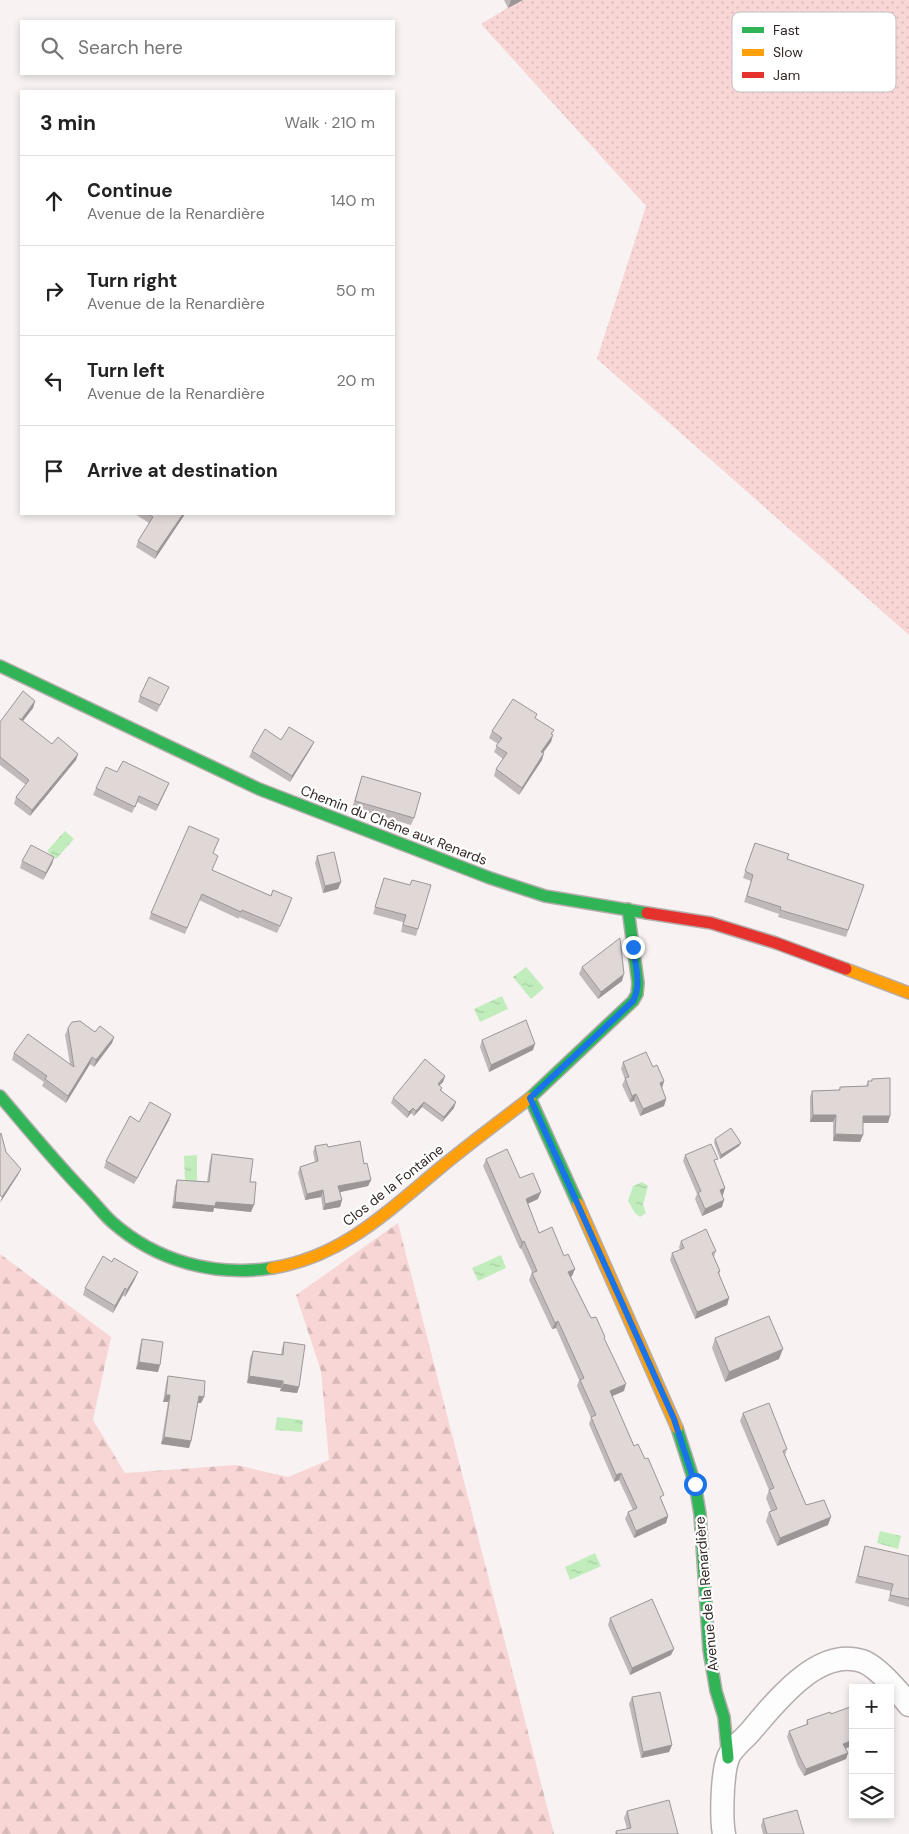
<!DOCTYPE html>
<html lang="en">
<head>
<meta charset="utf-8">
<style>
	body { margin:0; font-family:"DM Sans",sans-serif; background:#f2f2f2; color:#222 }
	.controls { position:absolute; right:15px; bottom:15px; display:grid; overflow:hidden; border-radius:0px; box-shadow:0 2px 8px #0003 }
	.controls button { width:45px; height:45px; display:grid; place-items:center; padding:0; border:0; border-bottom:1px solid #e0e0e0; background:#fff; color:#222; font:25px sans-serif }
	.stop { position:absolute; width:15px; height:15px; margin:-11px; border:4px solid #1a73e8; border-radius:50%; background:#fff }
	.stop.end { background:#1a73e8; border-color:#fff; box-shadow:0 1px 5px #0008 }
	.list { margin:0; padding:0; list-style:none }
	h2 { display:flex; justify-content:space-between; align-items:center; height:65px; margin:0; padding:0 20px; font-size:21px }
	h2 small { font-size:16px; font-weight:400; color:#767676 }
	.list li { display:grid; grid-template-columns:32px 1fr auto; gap:15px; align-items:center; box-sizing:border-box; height:90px; padding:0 20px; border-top:1px solid #e0e0e0 }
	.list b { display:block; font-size:19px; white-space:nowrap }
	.list p { margin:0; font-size:16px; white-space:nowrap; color:#767676 }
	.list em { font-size:16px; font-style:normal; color:#767676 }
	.icon { flex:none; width:28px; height:28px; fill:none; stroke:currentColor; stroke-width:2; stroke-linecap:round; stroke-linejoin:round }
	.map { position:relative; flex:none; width:909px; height:1834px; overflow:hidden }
	.search { position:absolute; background:#fff; box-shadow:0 2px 8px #0003; left:20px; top:20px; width:375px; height:55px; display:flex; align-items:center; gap:12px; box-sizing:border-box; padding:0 18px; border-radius:0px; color:#767676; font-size:19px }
	.panel { position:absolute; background:#fff; box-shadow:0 2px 8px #0003; left:20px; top:90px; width:375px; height:425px; border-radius:0px }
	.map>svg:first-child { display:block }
</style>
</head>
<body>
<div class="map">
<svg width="909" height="1834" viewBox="0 0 909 1834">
	<defs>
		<pattern id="grass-dots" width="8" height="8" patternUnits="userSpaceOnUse" patternTransform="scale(1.25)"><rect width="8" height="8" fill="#f9d6d6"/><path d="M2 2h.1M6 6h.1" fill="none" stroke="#d6b8b8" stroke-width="1.8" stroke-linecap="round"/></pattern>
		<pattern id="forest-firs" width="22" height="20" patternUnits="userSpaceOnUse" patternTransform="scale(1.25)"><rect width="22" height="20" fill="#f9d6d6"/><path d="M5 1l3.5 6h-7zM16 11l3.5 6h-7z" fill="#d6b8b8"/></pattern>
		<pattern id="water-ripples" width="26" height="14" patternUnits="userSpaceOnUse" patternTransform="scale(1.25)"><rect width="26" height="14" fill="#c1edbd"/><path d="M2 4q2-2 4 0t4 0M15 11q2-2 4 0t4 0" fill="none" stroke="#a6cba2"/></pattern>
	</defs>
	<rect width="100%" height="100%" fill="#f8f2f2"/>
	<path fill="url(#grass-dots)" d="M521,0h388v635l-312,-276 49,-153 -165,-182z"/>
	<path fill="url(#forest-firs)" d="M398,1223l156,611h-554v-580l111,83 -18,83 32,53 111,-8 52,12 41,-17 -8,-89 -25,-76z"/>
	<path fill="url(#water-ripples)" d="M65,831l9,8 -18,20 -9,-8z
		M526,967l18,21 -13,11 -18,-22z
		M502,996l6,13 -28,13 -6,-13z
		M197,1155v27h-12l-1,-26z
		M642,1182l6,4 -5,19 3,8 -6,4 -5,-4 -7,-12 5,-15z
		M501,1255l5,13 -28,13 -6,-13z
		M277,1417l26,3 -1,12 -27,-2z
		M880,1531l21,5 -3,13 -21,-6z
		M595,1553l6,13 -31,14 -5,-13z"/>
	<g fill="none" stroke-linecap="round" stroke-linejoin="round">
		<defs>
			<path id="street" d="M724,1834c-3,-16 -2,-60 4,-76 3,-9 15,-18 22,-26 25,-29 67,-85 112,-71 15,5 38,32 47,44"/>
			<path id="fast" d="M0,666l259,123 231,89 55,18 102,17
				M0,1096c28,33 56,67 86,98 9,9 16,19 26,28 44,39 102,55 160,46
				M578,1204l-48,-106 103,-97 4,-7 1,-11 -10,-74
				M677,1428l18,56 5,30 9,136 7,41 8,26 4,41"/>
			<path id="slow" d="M846,969l63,24
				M578,1204l99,224
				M272,1268c70,-11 115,-56 168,-100 29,-24 60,-47 90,-70"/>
			<path id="jam" d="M647,913l64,10 65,20 70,26"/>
		</defs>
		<use href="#street" stroke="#b5adad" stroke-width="25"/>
		<use href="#fast" stroke="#b5adad" stroke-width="14"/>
		<use href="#slow" stroke="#b5adad" stroke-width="14"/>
		<use href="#jam" stroke="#b5adad" stroke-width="14"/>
		<use href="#street" stroke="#fefdfd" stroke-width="22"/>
		<use href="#fast" stroke="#30b455" stroke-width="11"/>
		<use href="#slow" stroke="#ff9f0a" stroke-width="11"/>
		<use href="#jam" stroke="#e5322d" stroke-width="11"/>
	</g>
	<path fill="#c1b9b9" d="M504,0h19l-15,8z
		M135,514h50l-30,45 -19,-12 2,-6 11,-18z
		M169,687l-12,25 -19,-10 2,-6z
		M35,701l-2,7 -10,13 29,23 26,10 -2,6 -46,56 -16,-12 2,-7 10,-12 -26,-20v-43z
		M535,718l17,16 -1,8 -8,11 -1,7 -23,35 -25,-19 2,-7 7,-10 -9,-7 4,-8 -9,-6 3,-7z
		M281,740l33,2 -3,6 -21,34 -41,-25 3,-6z
		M117,772l52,11 -13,28 -19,-9 -5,11 -39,-18 3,-7z
		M362,776l52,42 -3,7 -59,-17z
		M755,843l32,16 77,26 -18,52 -68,-20 1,-3 -35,-12 7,-21 -8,-3z
		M213,853l-1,17 78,34 -13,29 -38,-16v2l-40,-19 -14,34 -36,-15 2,-6z
		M317,856l24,26 -3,7 -15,4 -8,-30z
		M54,857l-2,7 -9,16 -23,-12 2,-7z
		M384,878l34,51 -2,7 -15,-4 2,-10 -30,-8z
		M582,967l40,14 -24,18 -19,-25z
		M68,1028l27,4 19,5 -2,6 -18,24 -4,-3 -24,39 -24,-17 2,-4 -32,-22 2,-7 56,11 -5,-29z
		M482,1040l51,10 -44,22 -9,-25z
		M623,1062l30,5 11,14 -2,7 4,11 -2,7 -24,10 -6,-15 -4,1 -8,-17 3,-6 -4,-10z
		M445,1076l-2,6 -4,3 3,3 -1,3 13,17 -12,14 -20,-15 -8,9 -3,-3 -4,5 -16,-15 2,-5z
		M872,1079l18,37 -2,7h-25v12l-3,7 -27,-1v-19h-23v-25l2,-6 27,-1 1,-3 26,-1 2,-5h3z
		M169,1120l-35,64 -30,-16 2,-7 33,-39z
		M715,1139l24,7 -19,13 -6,-16z
		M315,1146l13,1 36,17 7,16 -3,6 -28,6 2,8 -2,7 -17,3 -2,-13 -16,3 -7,-27 2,-6 15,-5 -2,-10z
		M212,1154l38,28 1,30 -37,-4 -1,4 -41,-4 3,-22 2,-6 30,2 3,-21z
		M685,1155l30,10 10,23 -3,7v12l-20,9 -7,-17 2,-5 -14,-33z
		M486,1159l34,19 18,21 -11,5 12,29 25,23 11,13 -3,7 -1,1 20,41 14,19 -1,2 20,52 -12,5 22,50 28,55 6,15 -2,7 -32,15 -9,-19 3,-7 5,-2 -14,-30 -5,2 -25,-58 2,-6 -14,-32 2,-6 -23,-52 -4,1 -23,-49 3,-8 -11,-24 -1,1 -37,-83z
		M681,1241l35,10 -2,6 6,14 -1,4 10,23 -2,7 -32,14 -25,-59 2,-7 8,-3 -1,-3z
		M135,1279l-10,18 -2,-2 -10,18 -30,-18 2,-7z
		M715,1338l64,21 -54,23 -13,-34z
		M142,1339l16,33 -22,-3 4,-23z
		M284,1342l15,45 -2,6 -17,-2 1,-3 -34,-5 3,-25 3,-7 28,4 1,-7z
		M168,1376l36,21 -3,6h-3l-7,38 -2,7 -28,-4 7,-42h-5l3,-19z
		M743,1413l44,36 -2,6 21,50 22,20 -51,21 -11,-25 3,-9 2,-1 -5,-13 3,-8 -29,-69z
		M865,1546l44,10v51l-21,-6 3,-10 -36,-8z
		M610,1618l61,37 -41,20 -22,-50z
		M632,1697l40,48 -3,7 -28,6 -12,-54z
		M831,1714l17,39 -2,6 -42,17 -6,-10 -11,-29 2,-6 17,-6 1,-5z
		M627,1811l51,23h-63l1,-3 11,-2 -3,-11z
		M763,1819l41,15h-41l-2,-8z"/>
	<path fill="#9d9696" d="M511,0h12l-15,8z
		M183,514h2l-30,45 2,-7z
		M35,701l-2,7 -14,18 2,-6z
		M553,735l-2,7 -12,16 2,-6z
		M314,742l-3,6 -21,34 2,-6z
		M544,753l-2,7 -23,35 3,-7z
		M78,754l-2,6 -46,56 2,-6z
		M169,783l-3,7 -10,21 2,-6z
		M54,857l-2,7 -9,16 3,-7z
		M341,882l-3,7 -15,4 2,-7z
		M624,974l-2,7 -24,18 3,-7z
		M114,1037l-2,6 -18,24 2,-7z
		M535,1044l-2,6 -44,22 2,-7z
		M92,1057l-2,7 -24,39 2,-7z
		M445,1076l-2,6 -7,7 2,-5z
		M664,1081l-2,7 -2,-5z
		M636,1094l-2,7 -4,1 2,-6z
		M666,1099l-2,7 -24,10 3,-7z
		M424,1102l-2,5 -8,9 2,-5z
		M456,1102l-2,6 -12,14 2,-5z
		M413,1108l-2,5 -4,5 2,-6z
		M171,1114l-2,6 -35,64 3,-6z
		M813,1115h23l-3,7h-23z
		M863,1116h27l-2,7h-28z
		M835,1134l28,1 -3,7 -27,-1z
		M741,1143l-2,3 -19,13 1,-4z
		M21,1169l-3,6 -18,28 2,-6z
		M371,1180l-3,6 -32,7 2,-7z
		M725,1188l-2,7 -5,2 2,-7z
		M323,1190l-2,7 -16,3 2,-6z
		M541,1192l-3,7 -15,7 3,-7z
		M342,1200l-2,7 -17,3 2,-6z
		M724,1200l-2,7 -20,9 3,-7z
		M175,1202h41l38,3 -3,7 -37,-4 -1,4 -41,-4z
		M524,1241l-3,7 -1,1 2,-7z
		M575,1269l-3,7 -6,3 2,-7z
		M138,1272l-3,7 -10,18 2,-7z
		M125,1288l-2,7 -10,18 2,-7z
		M729,1298l-2,7 -32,14 2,-7z
		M558,1321l-2,7 -4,1 3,-6z
		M783,1349l-4,10 -54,23 4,-10z
		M139,1362l21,3 -2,7 -22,-3z
		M249,1376l34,5 -2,7 -34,-5z
		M283,1384l16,3 -2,6 -17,-2z
		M626,1384l-2,7 -16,7 2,-7z
		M166,1395h4l-2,7h-5z
		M199,1396l5,1 -3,6h-4z
		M164,1437l27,4 -2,7 -28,-4z
		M621,1473l-2,7 -5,2 2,-7z
		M668,1516l-2,7 -32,15 2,-7z
		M831,1517l-3,8 -51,21 3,-8z
		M674,1649l-3,6 -41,20 2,-7z
		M853,1740v6l-12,4 2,-6z
		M672,1745l-3,7 -28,6 2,-6z
		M848,1753l-2,6 -42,17 2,-7z"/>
	<path fill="#e0d7d7" stroke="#9d9696" d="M148,514h35l-26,38 -19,-11 15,-24z
		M149,677l20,10 -9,18 -20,-9z
		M23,691l12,10 -14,19 -2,-2 33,26 6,-7 20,17 -46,56 -16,-13 13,-17 -29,-23v-35z
		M513,699l24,15 -2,4 19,12 -3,4 2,1 -12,17 3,1 -22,35 -26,-19 11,-16 -11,-7 6,-8 -10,-7z
		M289,727l25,15 -22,34 -40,-25 13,-22 16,11z
		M123,761l46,22 -11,22 -19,-9 -4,11 -39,-19 10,-21 11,5z
		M362,776l59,17 -7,25 -59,-17z
		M189,826l30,13 -6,14 5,3 -6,14 59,26 2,-6 19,8 -12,28 -38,-16 -1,2 -39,-18 -15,34 -36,-15z
		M755,843l34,11 -2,5 77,26 -16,45 -68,-20 1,-3 -34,-11 6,-21 -8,-4z
		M31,845l23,12 -8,16 -24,-12z
		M334,852l7,30 -16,4 -8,-30z
		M384,878l26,7 2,-5 19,5 -13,44 -15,-4 3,-10 -31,-8z
		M620,938l4,36 -23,18 -19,-25z
		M526,1020l9,24 -44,21 -9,-25z
		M80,1021l15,11 5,-6 14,11 -18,23 -4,-3 -24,39 -23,-17 2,-3 -33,-23 14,-19 46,33 -6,-39 4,-6z
		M646,1052l7,15 4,-2 7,16 -4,2 6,16 -23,10 -7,-15 -4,2 -7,-18 4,-1 -6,-15z
		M425,1059l20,17 -7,8 4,4 -2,2 16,12 -12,15 -20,-15 -8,9 -3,-3 -4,4 -16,-14z
		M890,1078v38h-27v19l-28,-1 1,-19h-23l-1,-24 28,-1v-3l28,-1v-5h4v-2z
		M150,1102l21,12 -34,64 -31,-17 24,-45 9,6z
		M731,1128l10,15 -20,12 -6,-16z
		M1,1133l5,19 15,17 -19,28 -2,-2v-61z
		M360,1141l4,23 3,-1 4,17 -33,6 4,14 -17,4 -2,-14 -16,4 -7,-27 18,-6 -3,-15 12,-2 1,3z
		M711,1144l7,15 -4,1 11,28 -5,2 4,10 -19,9 -7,-16 3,-2 -16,-36z
		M507,1149l13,29 13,-5 8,19 -15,7 13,34 13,-6 12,29 4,-2 7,15 -7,3 23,46 5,-1 9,20 -1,1 22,46 -16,7 24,55 4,-2 7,15 3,-1 16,37 -4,2 8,19 -32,15 -8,-19 9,-4 -16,-35 -5,2 -25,-58 5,-2 -16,-35 4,-2 -26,-57 -3,2 -23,-50 5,-2 -13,-30 -2,1 -36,-83z
		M212,1154l41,5 -3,23h6l-2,23 -38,-3 -1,4 -40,-4 2,-22 32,2z
		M706,1229l10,22 -4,2 8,18 -2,1 11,26 -32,14 -25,-59 12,-5 -3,-7z
		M103,1256l9,6 2,-4 24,14 -11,18 -2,-2 -10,18 -30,-18z
		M769,1316l14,33 -54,23 -14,-34z
		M142,1339l21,3 -3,23 -21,-3z
		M284,1342l21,3 -6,42 -16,-3v-3l-34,-5 4,-25 30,4z
		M168,1376l37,5 -1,16 -5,-1 -8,45 -27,-4 6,-42h-4z
		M769,1403l18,46 -4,2 23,54 18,-5 7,17 -51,21 -11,-26 8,-3 -8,-19 5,-2 -31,-75z
		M865,1546l44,10v43l-19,-4 3,-11 -35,-8z
		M652,1599l22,50 -42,19 -22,-50z
		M660,1692l12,53 -29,7 -11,-55z
		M850,1707l3,6v27l-10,4 5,9 -42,16 -5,-9 -12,-29 19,-7 -1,-4 23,-8 1,2z
		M669,1800l9,34h-61l-1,-3 15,-3 -4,-17z
		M797,1810l7,24h-37l-4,-15z"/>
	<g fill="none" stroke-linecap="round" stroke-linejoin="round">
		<path stroke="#1a73e8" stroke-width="6" d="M633,947c2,17 9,38 0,54l-103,97 144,321 21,65"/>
	</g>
	<g text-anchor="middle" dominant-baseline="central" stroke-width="4.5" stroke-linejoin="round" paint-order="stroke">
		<g font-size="14" fill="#342828" stroke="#fff">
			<text transform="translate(394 825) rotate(21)">Chemin du Chêne aux Renards</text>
			<text transform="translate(393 1185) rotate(-38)">Clos de la Fontaine</text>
			<text transform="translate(706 1594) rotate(-95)">Avenue de la Renardière</text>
		</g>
	</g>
	<rect x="732" y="12" width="164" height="80" rx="8" fill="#fff" stroke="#c2bebe" stroke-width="1"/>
	<rect x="742" y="27" width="22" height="6" fill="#30b455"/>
	<rect x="742" y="49" width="22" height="7" fill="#ff9f0a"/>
	<rect x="742" y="72" width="22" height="6" fill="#e5322d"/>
	<g font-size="14" fill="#342828">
		<text x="773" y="35">Fast</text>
		<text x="773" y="57">Slow</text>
		<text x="773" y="80">Jam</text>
	</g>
</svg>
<div class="controls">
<button>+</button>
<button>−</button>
<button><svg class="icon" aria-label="layers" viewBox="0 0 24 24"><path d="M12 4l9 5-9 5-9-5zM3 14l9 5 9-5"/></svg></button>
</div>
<div class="stop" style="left:695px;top:1484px"></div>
<div class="stop end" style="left:633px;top:947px"></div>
<div class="search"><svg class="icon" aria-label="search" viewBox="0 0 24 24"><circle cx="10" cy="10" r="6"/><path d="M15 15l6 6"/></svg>Search here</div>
<section class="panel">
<h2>3 min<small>Walk · 210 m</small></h2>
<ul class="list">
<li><svg class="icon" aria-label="ahead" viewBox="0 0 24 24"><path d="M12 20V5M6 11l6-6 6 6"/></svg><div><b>Continue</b><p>Avenue de la Renardière</p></div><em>140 m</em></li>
<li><svg class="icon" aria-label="right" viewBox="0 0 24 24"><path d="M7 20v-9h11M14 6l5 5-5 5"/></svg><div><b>Turn right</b><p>Avenue de la Renardière</p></div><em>50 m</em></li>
<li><svg class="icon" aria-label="left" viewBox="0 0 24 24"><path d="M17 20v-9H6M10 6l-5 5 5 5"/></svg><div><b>Turn left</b><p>Avenue de la Renardière</p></div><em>20 m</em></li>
<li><svg class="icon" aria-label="arrive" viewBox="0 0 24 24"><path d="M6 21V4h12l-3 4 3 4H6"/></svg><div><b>Arrive at destination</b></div></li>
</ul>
</section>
</div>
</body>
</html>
